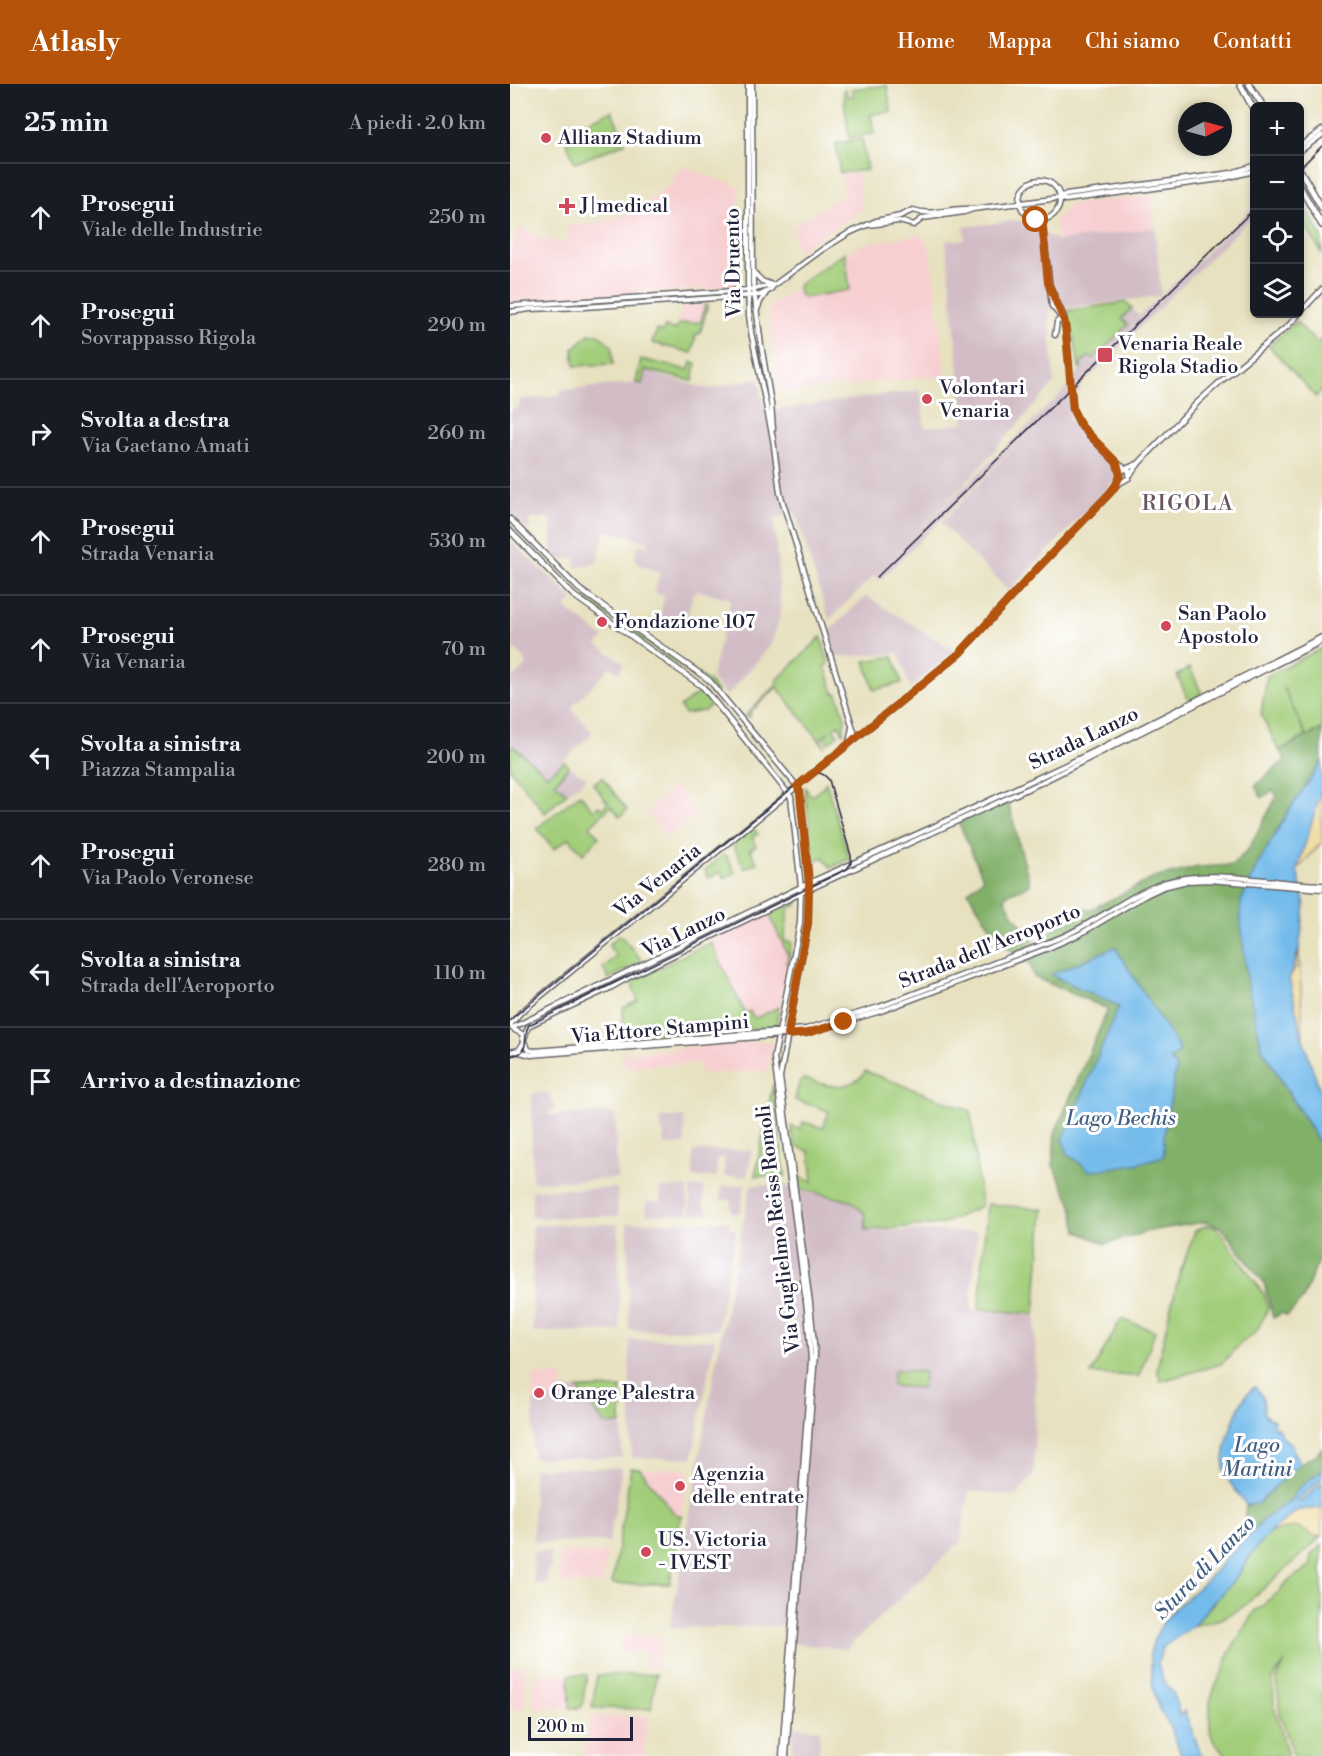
<!DOCTYPE html>
<html lang="it">
<head>
<meta charset="utf-8">
<style>
	body { margin:0; font-family:"Libre Bodoni",serif; background:#20242c; color:#f1f3f6 }
	.controls { position:absolute; right:18px; top:18px; display:grid; overflow:hidden; border-radius:9px; box-shadow:0 3px 9px #0003 }
	.controls button { width:54px; height:54px; display:grid; place-items:center; padding:0; border:0; border-bottom:2px solid #363941; background:#171b24; color:#f1f3f6; font:30px sans-serif }
	.compass { position:absolute; left:668px; top:18px; width:54px; height:54px; border-radius:50%; background:#171b24; box-shadow:0 3px 9px #0003; rotate:84deg }
	.scale { position:absolute; left:18px; bottom:15px; width:105px; box-sizing:border-box; padding-left:6px; border:3px solid #22223b; border-top:0; font-size:16px; line-height:21px; white-space:nowrap; color:#22223b; -webkit-text-stroke:4px #fff; paint-order:stroke }
	.stop { position:absolute; width:18px; height:18px; margin:-14px; border:4px solid #b45309; border-radius:50%; background:#fff }
	.stop.end { background:#b45309; border-color:#fff; box-shadow:0 2px 6px #0008 }
	.list { margin:0; padding:0; list-style:none }
	h2 { display:flex; justify-content:space-between; align-items:center; height:78px; margin:0; padding:0 24px; font-size:26px }
	h2 small { font-size:20px; font-weight:400; color:#9ea1a6 }
	.list li { display:grid; grid-template-columns:39px 1fr auto; gap:18px; align-items:center; box-sizing:border-box; height:108px; padding:0 24px; border-top:2px solid #363941 }
	.list b { display:block; font-size:22px; white-space:nowrap }
	.list p { margin:0; font-size:20px; white-space:nowrap; color:#9ea1a6 }
	.list em { font-size:20px; font-style:normal; color:#9ea1a6 }
	.icon { flex:none; width:33px; height:33px; fill:none; stroke:currentColor; stroke-width:2; stroke-linecap:round; stroke-linejoin:round }
	.map { position:relative; flex:none; width:812px; height:1672px; overflow:hidden }
	header { display:flex; align-items:center; gap:36px; box-sizing:border-box; height:84px; padding:0 30px; background:#b45309; color:#fff }
	header strong { font-size:28px }
	nav { display:flex; gap:33px; margin-inline-start:auto; font-size:21px }
	main { display:flex }
	aside { flex:1; background:#171b24 }
	.map>svg:first-child { display:block }
</style>
</head>
<body>
<header>
<strong>Atlasly</strong>
<nav><a>Home</a><a>Mappa</a><a>Chi siamo</a><a>Contatti</a></nav>
</header>
<main>
<aside>
<h2>25 min<small>A piedi · 2.0 km</small></h2>
<ul class="list">
<li><svg class="icon" aria-label="ahead" viewBox="0 0 24 24"><path d="M12 20V5M6 11l6-6 6 6"/></svg><div><b>Prosegui</b><p>Viale delle Industrie</p></div><em>250 m</em></li>
<li><svg class="icon" aria-label="ahead" viewBox="0 0 24 24"><path d="M12 20V5M6 11l6-6 6 6"/></svg><div><b>Prosegui</b><p>Sovrappasso Rigola</p></div><em>290 m</em></li>
<li><svg class="icon" aria-label="right" viewBox="0 0 24 24"><path d="M7 20v-9h11M14 6l5 5-5 5"/></svg><div><b>Svolta a destra</b><p>Via Gaetano Amati</p></div><em>260 m</em></li>
<li><svg class="icon" aria-label="ahead" viewBox="0 0 24 24"><path d="M12 20V5M6 11l6-6 6 6"/></svg><div><b>Prosegui</b><p>Strada Venaria</p></div><em>530 m</em></li>
<li><svg class="icon" aria-label="ahead" viewBox="0 0 24 24"><path d="M12 20V5M6 11l6-6 6 6"/></svg><div><b>Prosegui</b><p>Via Venaria</p></div><em>70 m</em></li>
<li><svg class="icon" aria-label="left" viewBox="0 0 24 24"><path d="M17 20v-9H6M10 6l-5 5 5 5"/></svg><div><b>Svolta a sinistra</b><p>Piazza Stampalia</p></div><em>200 m</em></li>
<li><svg class="icon" aria-label="ahead" viewBox="0 0 24 24"><path d="M12 20V5M6 11l6-6 6 6"/></svg><div><b>Prosegui</b><p>Via Paolo Veronese</p></div><em>280 m</em></li>
<li><svg class="icon" aria-label="left" viewBox="0 0 24 24"><path d="M17 20v-9H6M10 6l-5 5 5 5"/></svg><div><b>Svolta a sinistra</b><p>Strada dell'Aeroporto</p></div><em>110 m</em></li>
<li><svg class="icon" aria-label="arrive" viewBox="0 0 24 24"><path d="M6 21V4h12l-3 4 3 4H6"/></svg><div><b>Arrivo a destinazione</b></div></li>
</ul>
</aside>
<div class="map">
<svg width="812" height="1672" viewBox="0 0 812 1672">
	<rect width="100%" height="100%" fill="#fff"/>
	<filter id="ink" filterUnits="userSpaceOnUse"><feTurbulence type="fractalNoise" baseFrequency=".0167" numOctaves="2"/><feDisplacementMap in="SourceGraphic" scale="12" xChannelSelector="R" yChannelSelector="G"/><feConvolveMatrix kernelMatrix="1 2 1 2 8 2 1 2 1" color-interpolation-filters="sRGB"/></filter>
	<filter id="wash" filterUnits="userSpaceOnUse"><feTurbulence type="fractalNoise" baseFrequency=".008" numOctaves="4" result="noise"/><feDisplacementMap in="SourceGraphic" scale="24" xChannelSelector="R" yChannelSelector="G"/><feGaussianBlur stdDeviation="1.35" result="paint"/><feColorMatrix in="noise" values="0 0 0 0 0 0 0 0 0 0 0 0 0 0 0 0 0 1.4 0 .05"/><feComposite in="paint" operator="in"/></filter>
	<g filter="url(#wash)">
		<rect width="100%" height="100%" fill="#e7e1bf"/>
		<path fill="#f7cfd1" d="M172,82l57,21 -2,100 -227,15v-55l10,-20 22,11 25,6 1,-18 15,-1 16,-3 29,-9 30,-18 12,-11z
			M347,89l5,37 -66,42 -2,-26 50,-32 -3,-20z
			M642,111l3,33 -98,13 -2,-20 13,-16z
			M408,151l5,2 7,12 16,126 -167,18 -11,-85 91,-63z
			M195,221l-4,16 -23,2 3,-17z
			M164,701l23,28 -30,24 -21,-25z
			M287,816v5l-8,3 -5,33 8,1 -16,85 -23,2 -42,-87z
			M252,957l11,1 -6,29 -67,3 -1,-11 -75,4 -1,-14z
			M23,1291h29v23h-12v2h-17z
			M130,1385h50l-9,46 -6,-1z
			M50,1468h48l-6,32h-20l-1,-1h-6l-2,1h-13z
			M110,1551l42,1 -5,31h-12v-15h-25z
			M0,1583h15v41h-15z
			M24,1591h35l1,33h-36z
			M80,1632h59l-6,40h-59z"/>
		<path fill="#d2bdc6" d="M744,122v9l-174,171v6l-5,1 -1,-16 7,-8v-5l8,-9 4,4 35,-34 -6,-7 10,-10 7,8 22,-20 -112,14 5,73 -83,94 -71,71 163,-156v-1l5,-5 3,28 -3,4 46,45 1,16 -5,5 1,1 -102,106 -68,-68 100,-102 -161,159 -6,-5 -45,45 -34,-108 -21,7 7,94 -10,32 -44,51 -16,-18 20,-79 -34,-9 -1,3h-3l-8,33 -25,-6 4,-24 -10,-3 6,-21 -20,-7 -5,-6 3,-15 10,3 1,-5 -44,-12 -8,32 -21,6 -1,-10 -22,2 -3,-42 -21,1 1,9 -4,1 -16,-16v-103l9,-2 1,-8 40,-5 1,-5 75,-7 5,1 4,-13 63,18 50,-11 7,33 155,-21 5,38 39,-5 -18,-182 19,-2 -1,-12 55,-7 39,21 97,-13 6,68z
			M1,457l62,58 -8,9 39,30 -7,7 27,18 -5,10 -9,-6 -39,41 22,25 -46,43 -37,-33v-62l17,-17 -14,-17z
			M356,512l89,55 -45,37 -11,-35 -63,4 -8,-25z
			M59,682l18,12 -20,15 -12,-10z
			M22,1009h17l6,16 -6,2 1,4 65,-2 2,66 -85,3z
			M174,1033l1,27 -21,1v-13l-3,-1 -1,-13z
			M242,1066l-5,26 -22,1 -1,-19h-7v19h-24v-26z
			M235,1101l-5,28h-9v-13h-10v-14z
			M241,1101h33l67,16 14,13 1,16 111,2 -6,78 65,5 -2,158 -17,23 -48,-5 -8,50 -115,108 -59,-6 -1,-17 -116,2 51,-294z
			M178,1103v27l-41,1 -1,-13 14,-1v-13z
			M180,1103h14v20l3,1 1,6h-18z
			M107,1104l1,28 -86,2v-28z
			M219,1137l1,8 6,1 -19,100h-88l-2,-107z
			M108,1140l2,107 -87,1 -1,-107z
			M205,1255l-23,119h-60l-3,-118z
			M111,1304l1,70h-89v-57l16,-1 1,-2h12v-9z
			M23,1384h89l-13,74h-76z
			M23,1467l18,1v16l-4,1v15l-13,1z
			M283,1643l27,2 -1,27h-27z"/>
		<path fill="#a2cd79" stroke="#62785a" stroke-width="1.5" d="M377,1l4,27 -20,2 3,20 -25,4 -6,-48h3l2,7 5,-1 -1,-7z
			M102,27l13,32 -50,20 -13,-31z
			M352,55l5,31 -27,3 -4,-30z
			M790,114l22,38v18l-22,-38z
			M335,168l5,38 -47,8 -4,-4 -1,-9z
			M616,218l6,6 -10,10 6,7 -35,34 -4,-3 -8,8v5l-2,-1 -6,-35 -5,-10 -1,-12z
			M195,221h3l-8,29h-4l-4,19 -40,-10 5,-13 6,2 2,-5 11,3 2,-6 23,-2z
			M786,238l21,21 5,-4v53l-1,-1 -5,6 -47,-51z
			M79,250h9l14,12 1,18 -38,2 -2,-17z
			M131,275l47,11 4,-8 4,1 -3,18 -48,-11 -3,14 -6,-1z
			M76,514l21,13 101,70 9,10 -3,3 -13,-12 -117,-82z
			M311,553l8,27 -4,2 9,27h3l8,25 -2,16 -4,-10 -6,5 5,6 -10,8 -5,-6 7,-6 -10,8 5,8 -48,-60 -28,26 2,3 -3,2 -2,-3 31,-30 -1,-4z
			M812,564v81l-15,7 -24,-49 23,49 -27,15 -18,-37 6,-38z
			M383,572l9,27 -28,7 -9,-29z
			M680,584l12,26 -13,7 -12,-26z
			M191,607l11,13 -8,7 -19,3 -5,-7z
			M3,662l34,29 17,-13 5,4 -14,17 12,10 -22,20 -35,-44v-22z
			M92,693l25,33 -7,7 -9,-11 -21,20 9,11 -16,17 -14,-16 -15,11 -17,-21 43,-34 13,16 6,-4 3,3 6,-6 -15,-19z
			M316,698l23,77 -18,9 -8,-11 -10,5 -8,-75 7,9 10,-8z
			M243,744l5,6 -6,3 4,9 -6,3 7,14 -12,6 -12,-24z
			M213,771l4,1 8,17 -11,5 -3,-6 -13,6 -3,-8z
			M287,816v5l-8,3 -5,33 8,1 -4,21h-2l2,-7 -19,-42z
			M110,851l23,27 -35,17 -5,-11 13,-12 -8,-11z
			M201,858l34,71 5,-2 2,5 4,2 23,-11 -3,20 -153,13v-32l15,-7 -7,-20z
			M355,987l106,40 10,95 -38,18 -77,6 -1,-16 -14,-13 -51,-12 -2,-12 15,5 -3,-30 -16,-7 -3,-19 9,3 3,-7 20,6 6,-17 -34,-11 4,-17 4,-4c11,1 23,8 33,7 11,0 26,-6 29,-15z
			M263,1000l12,92h-30z
			M477,1120l56,5 -8,105 -56,-5z
			M695,1142l11,1 48,67 4,15 -12,23 -16,12 -19,20 -60,17 -4,-11 12,-56 11,-41 15,-42z
			M611,1235l34,12 -16,45 -48,-2z
			M384,1286l30,2 -1,16 -31,-2z
			M111,1304v36h-16l-27,-35z
			M121,1384l9,1 35,45 6,1 -11,69h-58z
			M776,1443c12,-1 19,3 28,10l8,-1 -79,71 -22,12 -28,7c15,-18 33,-35 47,-54 7,-11 17,-30 28,-38 5,-3 12,-4 18,-7z
			M812,1461v211h-28l-14,-41 -3,-36 8,-17 -12,17 1,27 14,50h-61l-14,-16 -3,-9v-29l6,-18 8,-14 2,-12 29,-48 8,-3 4,-6 12,-9 5,-8 27,-19v-10z
			M146,1590l-5,35 -59,-1 5,-33z
			M59,1591h18l-5,32 -3,1h-9z"/>
		<path fill="#81b069" stroke="#526952" stroke-width="1.5" d="M812,645v33l-34,50 -31,54 -16,35 21,147 32,55 28,43v111l-4,4 -15,38 -16,17 -5,-3 -9,5 -9,-35 -43,-56 -17,-5 -55,9 -44,13 -28,-13 -5,-26 -19,-40 2,-32 53,-124 -74,-32 -4,-13 -31,-23 -31,-49 15,-14 -25,-57 50,-20 22,84 -24,10 -1,4 7,14 24,31 45,-37 9,3 64,-32 45,-11 33,-2 15,-14 30,-55 -4,-6 -11,8 -7,-12 30,-26 -5,-10z
			M812,1364v22l-25,20 -6,10 -25,18 -23,23 3,-36 11,-1 43,-41 16,-8z"/>
		<path fill="#eeda9e" stroke="#887e6c" stroke-width="1.5" d="M812,705v53l-25,28 10,-49z
			M789,865l4,91 -14,-61 7,-12z
			M812,1424v27l-8,2c-22,-16 -22,-8 -45,-4l29,-23z"/>
		<path fill="#73bbeb" stroke="#4a6e93" stroke-width="1.5" d="M812,678v27l-25,81 8,35 -6,44 -10,30 14,61 19,56v52l-60,-100 -14,-62 -8,-71 1,-14 16,-35 31,-54z
			M605,863l64,102v4l-9,6 6,9 -12,68v20l-24,7 -50,8 -22,-17 -5,-14 56,-134 -68,-31z
			M745,1303c7,8 11,15 8,25l5,6 6,2 -1,5 2,3h3l5,10 9,6 2,9 6,10 -43,41 -11,1c-6,-10 -17,-21 -21,-32 -6,-18 13,-77 30,-86z
			M812,1386v7l-3,4 -22,19 5,1 20,-19v26l-24,2 -29,23 -19,23 -9,15 -19,23 -8,7 -21,25 -31,22 -4,15 4,16 11,14 7,23 4,-5 18,45h-20l-13,-31 -10,-16 -6,-20 -3,-35 4,-15 9,-16 11,-14 32,-28 20,-23 40,-40 25,-18 6,-10z"/>
	</g>
	<g filter="url(#ink)">
		<g fill="none" stroke-linecap="round" stroke-linejoin="round">
			<defs>
				<path id="secondary" d="M238,0v198l1,33 2,17 22,107 7,54 76,245
					M242,0l1,199 8,62 10,58 2,26
					M790,62l22,-16
					M790,67l22,-16
					M510 116a20 20 0 1 1 40 0a20 20 0 1 1-40 0Z
					M550,115l6,1 155,-21 33,-8
					M532,136l10,86 9,11 4,10
					M359,141l30,-4 15,4 9,-7 41,-6 9,-3 87,-11 6,-3 165,-22 23,-7
					M244,189l8,8 8,3
					M540,202l14,31 3,22
					M0,222l239,-16 24,-5
					M247,226l3,-8 6,-9
					M0,228l20,-3 54,-2 176,-12 10,-5 4,-5 49,-36 26,-16 27,-12 24,-5 13,-6c19,7 39,-3 60,-1
					M545,251l2,-13 2,-2 4,1
					M621,390l9,-12 58,-60 23,-21 67,-55 34,-37
					M610,391l3,-5 14,-6
					M606,401l4,-10 -3,-12
					M0,435l69,70 130,91 87,105 4,7 9,91 -1,40 -28,154 30,226 5,51 -29,402
					M0,447l63,64 130,92 88,110 10,90 -1,36 -26,135 33,252 4,50 -29,396
					M339,659l3,-16
					M0,941l10,-12 440,-360 74,-81 76,-79 6,-8 13,-7v-7l-12,-8 -23,-23
					M2,944l297,-145 126,-57 156,-73 231,-116
					M14,955l4,-12 4,-3 78,-36 21,-12 170,-83 237,-109 284,-143
					M14,958l5,8 5,1 272,-22 73,-22 183,-70c34,-15 67,-42 101,-54 47,-16 109,1 159,2
					M6,967l15,4 276,-22 74,-22 165,-62 34,-15 66,-39 17,-8 24,-6 22,-1 113,9
					M0,968l9,-2 5,-8 -2,-8 -9,-5"/>
				<path id="highway" d="M730,0l14,26
					M739,0l14,22
					M790,86l22,38
					M790,103l22,38"/>
			</defs>
			<use href="#secondary" stroke="#676569" stroke-width="7"/>
			<use href="#highway" stroke="#676569" stroke-width="8"/>
			<use href="#secondary" stroke="#fff" stroke-width="4"/>
			<use href="#highway" stroke="#fff" stroke-width="5"/>
			<path stroke="#22223b" stroke-width="1.5" d="M0,936l297,-244c8,-5 16,-4 22,4l22,76v7l-4,6 -318,156c-8,12 4,29 -19,31"/>
			<path stroke="#22223b" stroke-width="1.5" d="M790,84l22,-22
				M367,493l377,-368"/>
			<defs>
				<path id="secondary-bridge" d="M557,255l6,71 7,15 14,15"/>
			</defs>
			<use href="#secondary-bridge" stroke="#676569" stroke-width="7" stroke-linecap="butt"/>
			<use href="#secondary-bridge" stroke="#fff" stroke-width="4"/>
		</g>
	</g>
	<g fill="none" stroke-linecap="round" stroke-linejoin="round" filter="url(#ink)">
		<path stroke="#b45309" stroke-width="8" d="M334,938l-37,11 -19,2 9,-56 11,-56 1,-40 -9,-91 -3,-6 163,-133 74,-81 76,-79 6,-8 4,-10 -3,-12 -35,-36 -9,-17 -8,-87 -17,-40 -6,-63h-6"/>
	</g>
	<g fill="#d1495b" stroke="#fff" stroke-width="2">
		<circle cx="36" cy="54" r="6"/>
		<path d="M54 113h6v6h6v6h-6v6h-6v-6h-6v-6h6z"/>
		<rect x="587" y="263" width="16" height="16" rx="3"/>
		<circle cx="417" cy="315" r="6"/>
		<circle cx="92" cy="538" r="6"/>
		<circle cx="656" cy="542" r="6"/>
		<circle cx="29" cy="1309" r="6"/>
		<circle cx="170" cy="1402" r="6"/>
		<circle cx="136" cy="1468" r="6"/>
	</g>
	<g text-anchor="middle" dominant-baseline="central" stroke-width="6" stroke-linejoin="round" paint-order="stroke">
		<g font-size="20" fill="#22223b" stroke="#fff" text-anchor="start">
			<text x="48" y="54">Allianz Stadium</text>
			<text x="70" y="122">J|medical</text>
			<text x="608" y="260">Venaria Reale<tspan x="608" dy="23">Rigola Stadio</tspan></text>
			<text x="429" y="304">Volontari<tspan x="429" dy="23">Venaria</tspan></text>
			<text x="668" y="530">San Paolo<tspan x="668" dy="23">Apostolo</tspan></text>
			<text x="104" y="538">Fondazione 107</text>
			<text x="41" y="1309">Orange Palestra</text>
			<text x="182" y="1390">Agenzia<tspan x="182" dy="23">delle entrate</tspan></text>
			<text x="148" y="1456">US. Victoria<tspan x="148" dy="23">- IVEST</tspan></text>
		</g>
		<g font-size="20" fill="#22223b" stroke="#fff">
			<text transform="translate(224 179) rotate(-91)">Via Druento</text>
			<text transform="translate(574 655) rotate(-26)">Strada Lanzo</text>
			<text transform="translate(148 797) rotate(-39)">Via Venaria</text>
			<text transform="translate(174 849) rotate(-26)">Via Lanzo</text>
			<text transform="translate(480 863) rotate(-22)">Strada dell'Aeroporto</text>
			<text transform="translate(150 946) rotate(-5)">Via Ettore Stampini</text>
			<text transform="translate(269 1145) rotate(-97)">Via Guglielmo Reiss Romoli</text>
		</g>
		<g font-size="21" letter-spacing="1.5" fill="#685560" stroke="#fff">
			<text x="678" y="420">RIGOLA</text>
		</g>
		<g font-size="21" font-style="italic" fill="#425f81" stroke="#fff">
			<text x="611" y="1035">Lago Bechis</text>
			<text x="747" y="1362">Lago<tspan x="747" dy="24">Martini</tspan></text>
			<text transform="translate(695 1484) rotate(-46)">Stura di Lanzo</text>
		</g>
	</g>
</svg>
<div class="controls">
<button>+</button>
<button>−</button>
<button><svg class="icon" aria-label="locate" viewBox="0 0 24 24"><circle cx="12" cy="12" r="6"/><path d="M12 2v4M12 18v4M2 12h4M18 12h4"/></svg></button>
<button><svg class="icon" aria-label="layers" viewBox="0 0 24 24"><path d="M12 4l9 5-9 5-9-5zM3 14l9 5 9-5"/></svg></button>
</div>
<svg class="compass" viewBox="-18 -18 36 36"><path d="M0-13l5 13h-10z" fill="#e53935"/><path d="M0 13l5-13h-10z" fill="#9ea1a6"/></svg>
<div class="scale">200 m</div>
<div class="stop" style="left:526px;top:136px"></div>
<div class="stop end" style="left:334px;top:938px"></div>
</div>
</main>
</body>
</html>
